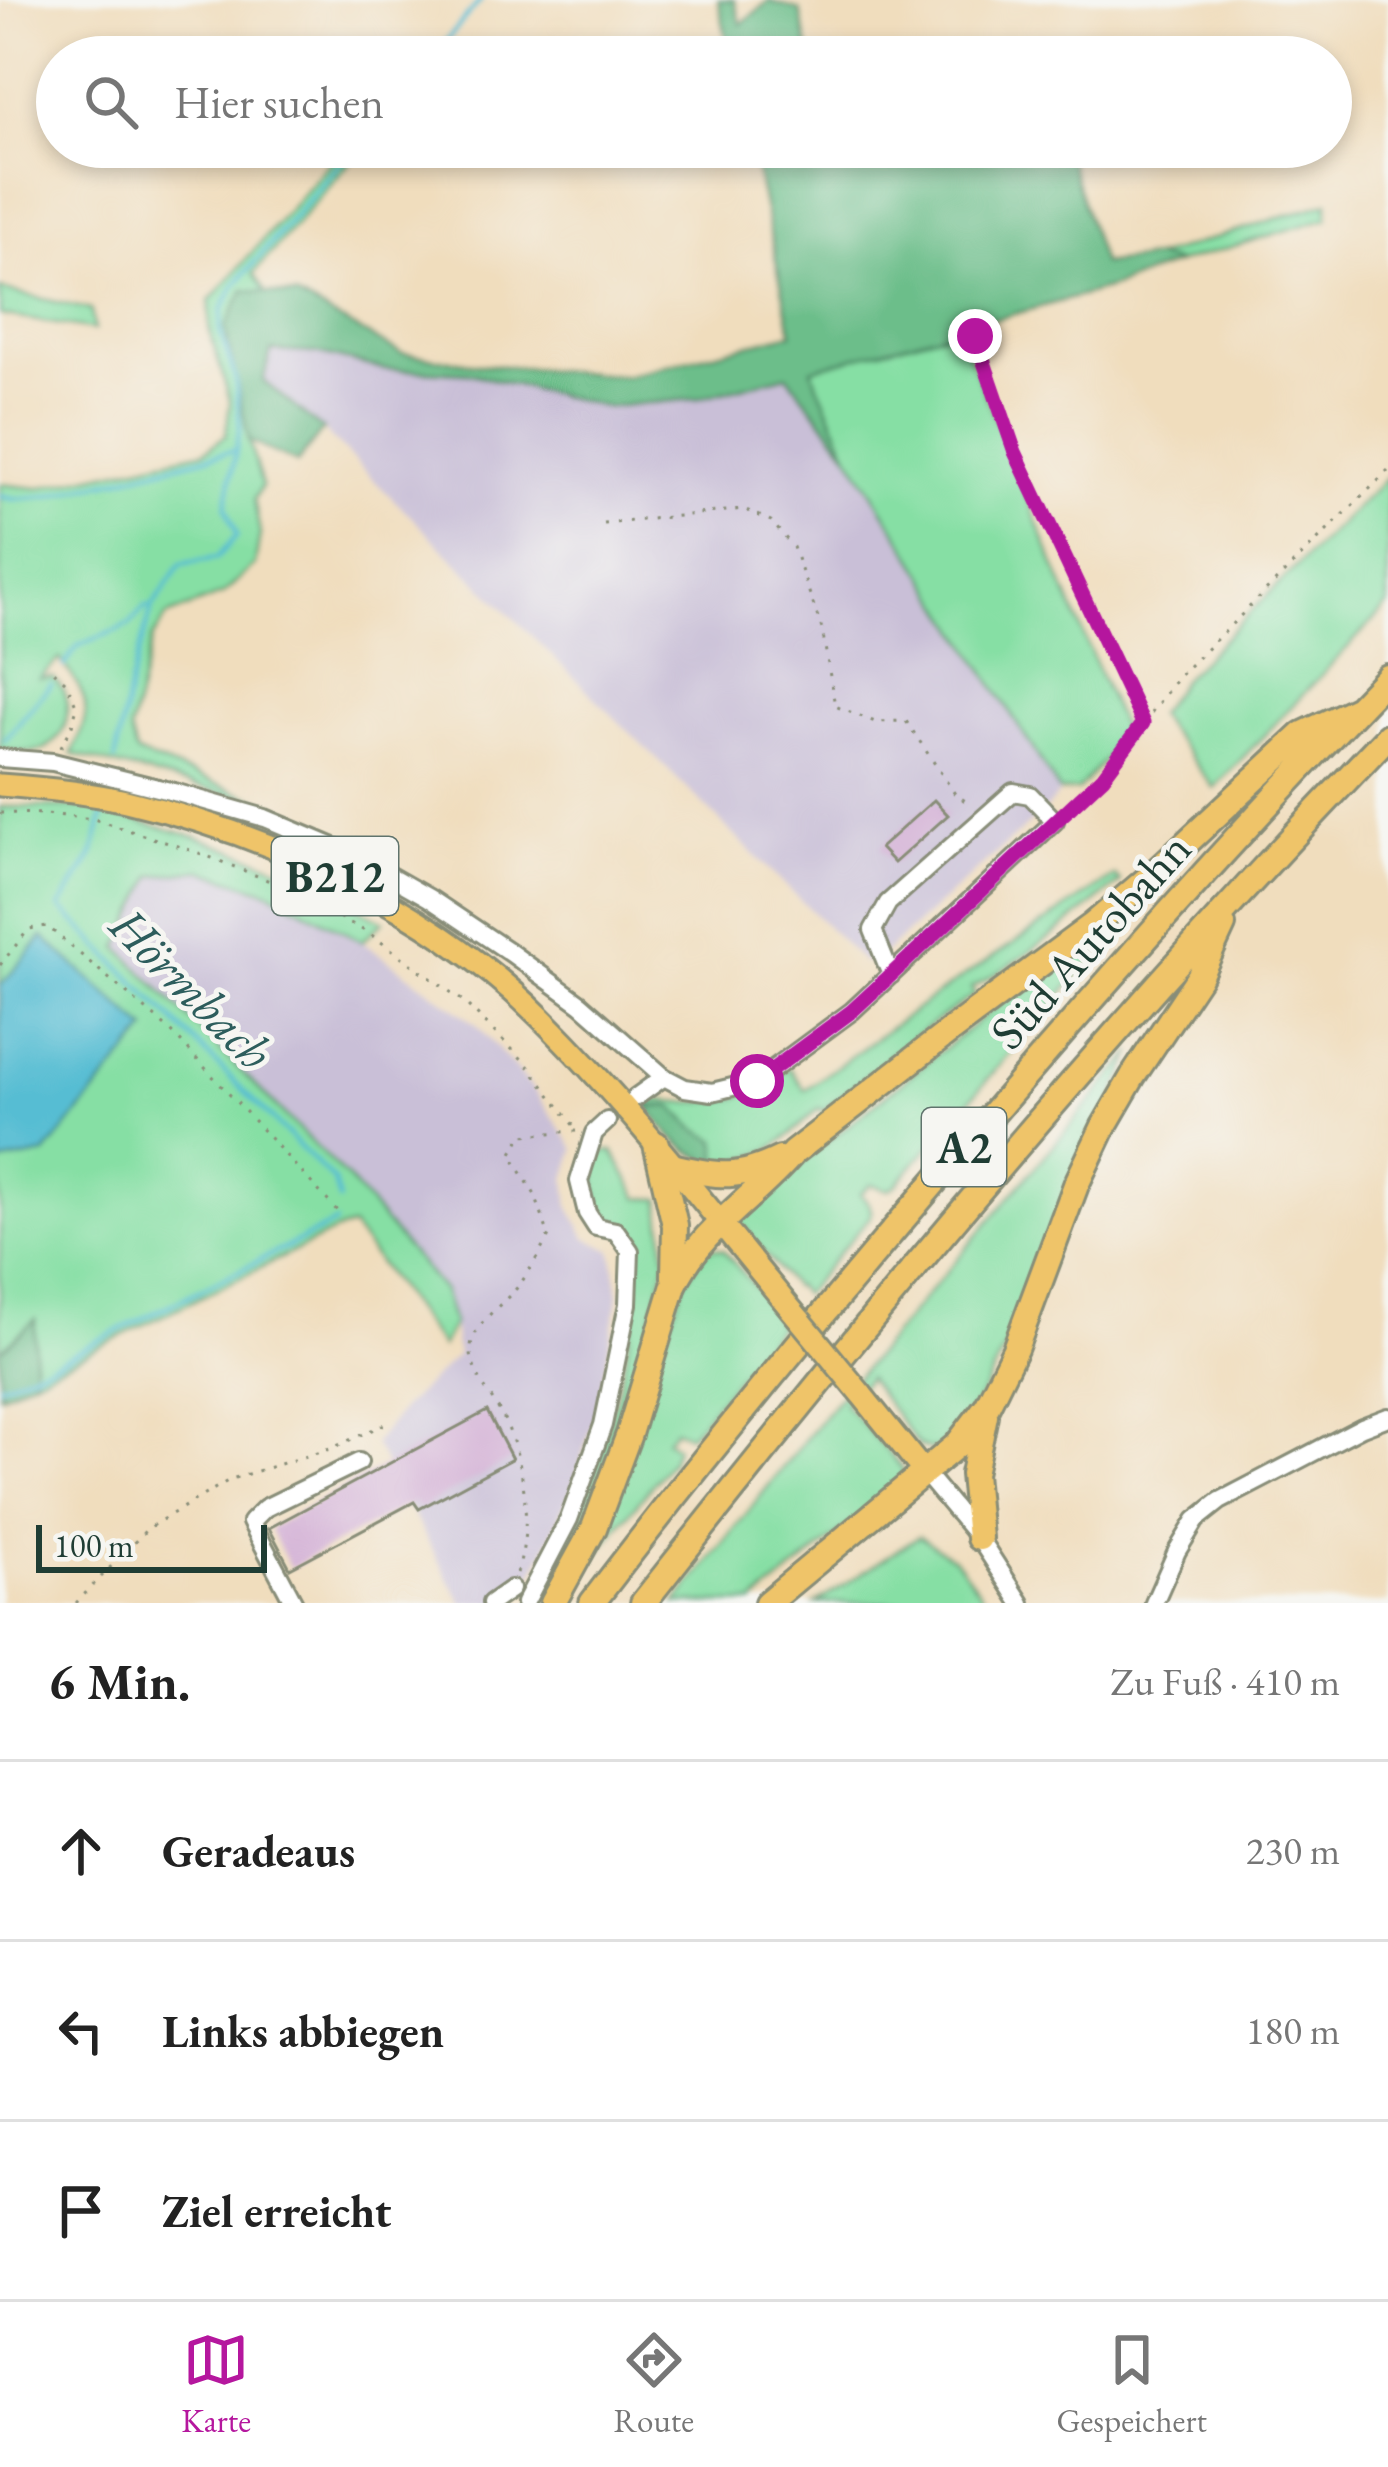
<!DOCTYPE html>
<html lang="de">
<head>
<meta charset="utf-8">
<style>
	body { margin:0; font-family:"EB Garamond",serif; background:#f6f6f6; color:#222 }
	.scale { position:absolute; left:36px; bottom:30px; width:231px; box-sizing:border-box; padding-left:12px; border:6px solid #1f3d34; border-top:0; font-size:33px; line-height:42px; white-space:nowrap; color:#1f3d34; -webkit-text-stroke:9px #f6f6f2; paint-order:stroke }
	.stop { position:absolute; width:36px; height:36px; margin:-27px; border:9px solid #b5179e; border-radius:50%; background:#fff }
	.stop.end { background:#b5179e; border-color:#fff; box-shadow:0 3px 12px #0008 }
	.list { margin:0; padding:0; list-style:none }
	h2 { display:flex; justify-content:space-between; align-items:center; height:156px; margin:0; padding:0 48px; font-size:51px }
	h2 small { font-size:39px; font-weight:400; color:#767676 }
	.list li { display:grid; grid-template-columns:78px 1fr auto; gap:36px; align-items:center; box-sizing:border-box; height:180px; padding:0 48px; border-top:3px solid #e0e0e0 }
	.list b { display:block; font-size:45px; white-space:nowrap }
	.list em { font-size:39px; font-style:normal; color:#767676 }
	.icon { flex:none; width:66px; height:66px; fill:none; stroke:currentColor; stroke-width:2; stroke-linecap:round; stroke-linejoin:round }
	.map { position:relative; flex:none; width:1388px; height:1603px; overflow:hidden }
	.search { position:absolute; background:#fff; box-shadow:0 6px 18px #0003; left:36px; right:36px; top:36px; height:132px; display:flex; align-items:center; gap:30px; box-sizing:border-box; padding:0 42px; border-radius:66px; color:#767676; font-size:45px }
	.sheet { height:696px; background:#fff }
	nav { display:flex; justify-content:space-around; align-items:center; box-sizing:border-box; height:168px; border-top:3px solid #e0e0e0; background:#fff; font-size:33px; color:#767676 }
	nav a { display:grid; justify-items:center; gap:6px }
	nav .on { color:#b5179e }
	.map>svg:first-child { display:block }
</style>
</head>
<body>
<div class="map">
<svg width="1388" height="1603" viewBox="0 0 1388 1603">
	<rect width="100%" height="100%" fill="#f6f6f2"/>
	<filter id="ink" filterUnits="userSpaceOnUse"><feTurbulence type="fractalNoise" baseFrequency=".00833" numOctaves="2"/><feDisplacementMap in="SourceGraphic" scale="24" xChannelSelector="R" yChannelSelector="G"/><feConvolveMatrix kernelMatrix="1 2 1 2 8 2 1 2 1" color-interpolation-filters="sRGB"/></filter>
	<filter id="wash" filterUnits="userSpaceOnUse"><feTurbulence type="fractalNoise" baseFrequency=".004" numOctaves="4" result="noise"/><feDisplacementMap in="SourceGraphic" scale="48" xChannelSelector="R" yChannelSelector="G"/><feGaussianBlur stdDeviation="2.7" result="paint"/><feColorMatrix in="noise" values="0 0 0 0 0 0 0 0 0 0 0 0 0 0 0 0 0 1.4 0 .05"/><feComposite in="paint" operator="in"/></filter>
	<g filter="url(#wash)">
		<rect width="100%" height="100%" fill="#f0ddbd"/>
		<path fill="#c9bfd7" d="M270,351l46,2 67,16 85,4 137,34 90,-8 92,-24 61,78 212,339 -14,17 -163,145 -19,9 -541,-533 -60,-50z
			M202,870l68,22 92,49 113,82 58,66 42,60 -9,30 3,27 17,31 26,13 7,44 -20,104 -24,83 -31,71 -27,51h-55l-88,-159 28,-35 55,-54 -4,-31 -10,-33 -93,-110 -232,-233 35,-72z"/>
		<path fill="#86dfa4" stroke="#528e6c" stroke-width="3" d="M343,147h20l-109,126 12,20 -22,-2 5,150 13,45 -8,13 6,35 -5,31 -32,29 -56,22 -15,23 -22,92 6,22 143,55 -207,-54c21,-48 18,-53 -12,-95l-20,19 13,-1c19,19 20,51 -4,69 -12,10 -34,5 -49,4v-266l38,4 167,-37 21,-16 4,-34 -21,-73 1,-27z
			M1328,202v16l-150,45 -23,-6z
			M0,289l91,21 3,20 -94,-15z
			M958,329l167,407 -47,54 -18,2 -212,-339 -38,-84z
			M1388,476v129l-174,183 -57,-73 25,-35z
			M0,807h87l113,31 71,26 113,57 -22,20 -92,-49 -69,-22 -48,6 -34,72 231,233 93,110 10,33 -12,23 -89,-120 -16,4 -302,147v-57l-34,30z
			M1115,876l5,6c-48,40 -95,77 -149,106l4,6 -60,42 -92,75 -4,-3c-38,35 -48,49 -101,56l-2,-23 -22,-13 -22,-22 -28,-1 6,-6 43,4 44,-5 53,-30 15,22 128,-93z
			M1154,888l-258,297 -8,5 -17,-6 -11,10c7,8 12,10 11,22l-68,79 -7,-9 -3,1 -55,-66 3,-10 286,-229z
			M1133,1052l-118,276 -38,75 -36,43 -11,4 -11,-4 -51,-68 -24,26 58,64 2,8 -3,7 -147,120h-78l146,-185z
			M613,1151l26,47 21,1 6,62 -22,92 -67,187 -36,63h-9c24,-53 52,-106 71,-161 14,-39 47,-174 29,-208 -7,-14 -18,-14 -31,-16l-7,-47 5,-19z
			M714,1248l9,2 53,62 -3,4 7,9 -86,105 -6,5 -13,-6 -9,11 10,7 -5,14 -88,110 101,-288 20,-30z
			M919,1536l37,24 32,43h-172z"/>
		<path fill="#6cbe8a" stroke="#467e5f" stroke-width="3" d="M718,0h16l7,24 28,-23 31,9 10,47h-79z
			M751,147h314l37,117 53,-7 23,6 -68,25 -299,81 37,84 -61,-78 -92,24 -90,8 -137,-34 -85,-4 -66,-16 -46,-2 -8,30 60,49 -26,33 -48,-22 -24,-113 19,-38 52,6 105,57 76,11 148,12 167,-43z
			M672,1106l22,22 23,13 1,23c-35,-12 -49,-27 -70,-57z
			M35,1320l-1,58 -34,17v-44z"/>
		<path fill="#56bdd3" stroke="#3a7d84" stroke-width="3" d="M43,937l104,93 -102,124 -45,9v-177z"/>
		<g fill="none" stroke-linecap="round" stroke-linejoin="round">
			<path stroke="#56bdd3" stroke-width="4.5" d="M432,57l49,-57
				M0,496l13,3 37,-3 186,-46 4,-23 -5,-50 -15,-46 2,-21 13,-25 119,-138
				M64,666l14,-20 51,-21 16,-18 6,1
				M5,740l46,-56
				M115,760l15,-76 22,-76 29,-44 36,-6 20,-22 -11,-29 10,-57
				M104,813l-11,42 -33,52 274,274 5,19
				M0,1385l51,-21 284,-141"/>
		</g>
		<g id="blocks">
			<path fill="#d0aad3" d="M934,800l14,15 -54,48 -14,-15z
				M487,1411l25,48 -93,50 -5,-7 -124,66 -21,-40z"/>
		</g>
	</g>
	<g filter="url(#ink)">
		<use href="#blocks" fill-opacity="0" stroke="#888d78" stroke-width="3"/>
		<g fill="none" stroke-linecap="round" stroke-linejoin="round">
			<defs>
				<path id="minor" d="M0,758l53,4 121,30 91,26 90,38 74,42 82,55 70,51 83,73 21,11 27,4 45,-11 95,-70 203,-190 -25,-26 -17,-3 -125,111 -15,27 18,45
					M636,1097l28,-20
					M924,1472l55,66 42,65
					M294,1603l-43,-81 14,-14 94,-46
					M491,1603l20,-14
					M525,1603l44,-84 34,-94 25,-121 2,-53 -14,-20 -20,-4 -9,-14 -8,-32 15,-48 13,-12
					M1154,1603l23,-52 19,-31 24,-19 142,-74 26,-10"/>
				<path id="major" d="M0,785c41,3 85,7 126,16 147,34 307,109 414,216 95,94 175,201 260,303
					M861,1394l63,78"/>
				<path id="highway" d="M656,1144l19,81 -1,52
					M676,1167c44,10 63,12 104,-8
					M979,1538l-6,-64 12,-59
					M553,1603l41,-75 35,-94 45,-149c28,-58 79,-85 119,-132l162,-126 138,-102 59,-50 151,-141 55,-26
					M592,1603c118,-155 242,-304 369,-452 138,-162 279,-321 427,-474
					M643,1603c236,-299 481,-592 745,-867
					M767,1603l190,-158 30,-39 28,-57 61,-164 28,-59 29,-50 66,-99 24,-52"/>
			</defs>
			<use href="#minor" stroke="#888d78" stroke-width="22"/>
			<use href="#major" stroke="#888d78" stroke-width="27"/>
			<use href="#highway" stroke="#888d78" stroke-width="30"/>
			<path stroke="#888d78" stroke-width="3" stroke-dasharray="3 9" stroke-linecap="butt" d="M975,336l40,116 128,270
				M604,524l140,-15 27,12 22,26 29,82 13,77 40,16 31,-1 49,73 15,10
				M54,671l12,11 11,25 -6,22 -12,21
				M1065,812l38,-35 75,-100 210,-206
				M0,813l46,1 48,5 108,35 83,33 85,47 93,67 63,62 51,67
				M0,965l29,-36 18,-3 123,104 171,185
				M517,1573c16,-49 8,-111 -14,-156 -11,-22 -38,-49 -31,-76 7,-22 34,-39 48,-57 11,-15 20,-32 29,-48l-14,-41 -24,-40 11,-20 54,-4
				M76,1603l72,-75 83,-49 99,-30 57,-26"/>
			<use href="#minor" stroke="#fff" stroke-width="16"/>
			<use href="#major" stroke="#efc469" stroke-width="21"/>
			<use href="#highway" stroke="#efc469" stroke-width="24"/>
			<defs>
				<path id="major-bridge" d="M800,1320l61,74"/>
			</defs>
			<use href="#major-bridge" stroke="#888d78" stroke-width="27" stroke-linecap="butt"/>
			<use href="#major-bridge" stroke="#efc469" stroke-width="21"/>
		</g>
	</g>
	<g fill="none" stroke-linecap="round" stroke-linejoin="round" filter="url(#ink)">
		<path stroke="#b5179e" stroke-width="15" d="M757,1081l95,-70 39,-36 212,-198 40,-54 -128,-271 -40,-116"/>
	</g>
	<g text-anchor="middle" dominant-baseline="central" stroke-width="10" stroke-linejoin="round" paint-order="stroke">
		<g fill="#f6f6f2" stroke="#60746d" stroke-width="3">
			<rect x="272" y="837" width="126" height="78" rx="9"/>
			<rect x="922" y="1108" width="84" height="78" rx="9"/>
		</g>
		<g font-size="45" font-weight="bold" fill="#1f3d34">
			<text x="335" y="876">B212</text>
			<text x="964" y="1147">A2</text>
		</g>
		<g font-size="48" fill="#1f3d34" stroke="#f6f6f2">
			<text transform="translate(1090 940) rotate(-48)">Süd Autobahn</text>
		</g>
		<g font-size="51" font-style="italic" fill="#2d5d5c" stroke="#f6f6f2">
			<text transform="translate(192 988) rotate(45)">Hörmbach</text>
		</g>
	</g>
</svg>
<div class="scale">100 m</div>
<div class="stop" style="left:757px;top:1081px"></div>
<div class="stop end" style="left:975px;top:336px"></div>
<div class="search"><svg class="icon" aria-label="search" viewBox="0 0 24 24"><circle cx="10" cy="10" r="6"/><path d="M15 15l6 6"/></svg>Hier suchen</div>
</div>
<section class="sheet">
<h2>6 Min.<small>Zu Fuß · 410 m</small></h2>
<ul class="list">
<li><svg class="icon" aria-label="ahead" viewBox="0 0 24 24"><path d="M12 20V5M6 11l6-6 6 6"/></svg><div><b>Geradeaus</b></div><em>230 m</em></li>
<li><svg class="icon" aria-label="left" viewBox="0 0 24 24"><path d="M17 20v-9H6M10 6l-5 5 5 5"/></svg><div><b>Links abbiegen</b></div><em>180 m</em></li>
<li><svg class="icon" aria-label="arrive" viewBox="0 0 24 24"><path d="M6 21V4h12l-3 4 3 4H6"/></svg><div><b>Ziel erreicht</b></div></li>
</ul>
</section>
<nav>
<a class="on"><svg class="icon" aria-label="map" viewBox="0 0 24 24"><path d="M3 6l6-2 6 2 6-2v14l-6 2-6-2-6 2zM9 4v14M15 6v14"/></svg>Karte</a>
<a><svg class="icon" aria-label="directions" viewBox="0 0 24 24"><path d="M12 3l9 9-9 9-9-9zM9 14v-3h6M13 9l2 2-2 2"/></svg>Route</a>
<a><svg class="icon" aria-label="saved" viewBox="0 0 24 24"><path d="M7 4h10v16l-5-4-5 4z"/></svg>Gespeichert</a>
</nav>
</body>
</html>
